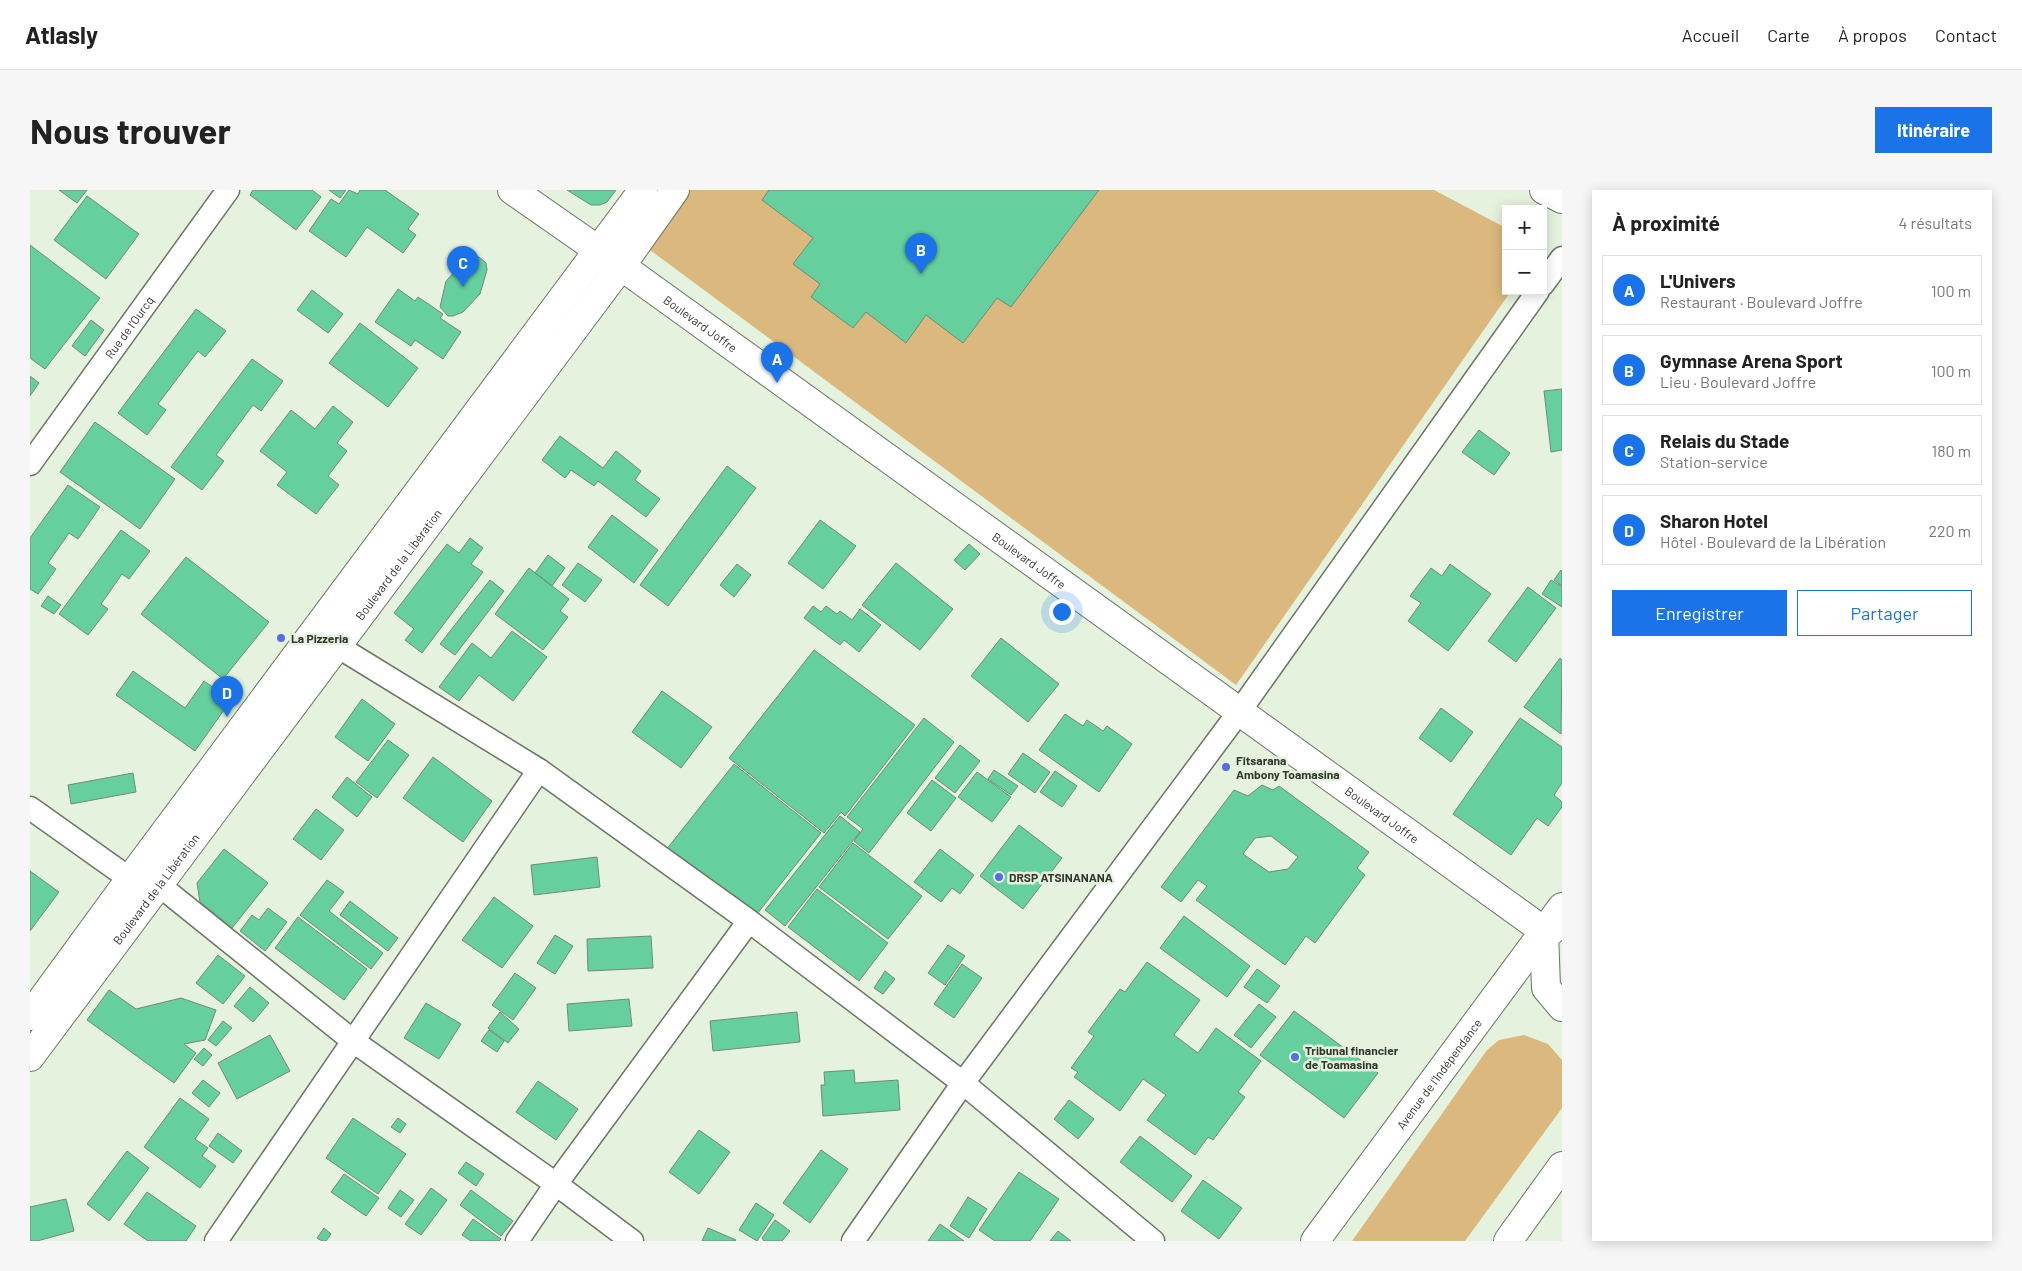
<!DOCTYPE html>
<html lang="fr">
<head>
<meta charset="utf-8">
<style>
	body { margin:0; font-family:Barlow,sans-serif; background:#f6f6f6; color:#222 }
	.controls { position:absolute; right:15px; top:15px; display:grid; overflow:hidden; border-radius:0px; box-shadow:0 2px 12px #0003 }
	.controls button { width:45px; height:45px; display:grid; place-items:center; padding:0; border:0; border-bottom:1px solid #e0e0e0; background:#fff; color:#222; font:25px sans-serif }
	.you { position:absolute; left:1031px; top:421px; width:18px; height:18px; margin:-12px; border:4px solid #fff; border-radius:50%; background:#1a73e8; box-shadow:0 0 0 8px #1a73e833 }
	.badge { display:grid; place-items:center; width:32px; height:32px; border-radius:50%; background:#1a73e8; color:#fff; font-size:16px; font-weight:700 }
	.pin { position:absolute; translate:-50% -41px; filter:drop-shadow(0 1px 2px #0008) }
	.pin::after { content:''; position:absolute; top:26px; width:18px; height:15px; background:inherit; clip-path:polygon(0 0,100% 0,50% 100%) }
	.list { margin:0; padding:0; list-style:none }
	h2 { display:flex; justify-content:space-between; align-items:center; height:65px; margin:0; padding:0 20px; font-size:21px }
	h2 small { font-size:16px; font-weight:400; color:#767676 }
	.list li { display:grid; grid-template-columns:32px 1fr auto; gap:15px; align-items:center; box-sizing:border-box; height:70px; margin:0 10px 10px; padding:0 10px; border:1px solid #e0e0e0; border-radius:0px }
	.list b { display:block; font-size:19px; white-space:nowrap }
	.list p { margin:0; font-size:16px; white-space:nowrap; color:#767676 }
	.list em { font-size:16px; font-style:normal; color:#767676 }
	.actions { display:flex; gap:10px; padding:15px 20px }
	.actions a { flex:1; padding:11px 0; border:1px solid #1a73e8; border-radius:0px; text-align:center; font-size:18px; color:#1a73e8 }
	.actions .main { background:#1a73e8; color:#fff }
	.map { position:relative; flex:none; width:1532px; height:1051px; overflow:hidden; border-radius:0px }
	header { display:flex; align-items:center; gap:30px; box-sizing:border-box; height:70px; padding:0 25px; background:#fff; border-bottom:1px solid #e0e0e0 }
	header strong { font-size:24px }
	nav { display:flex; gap:28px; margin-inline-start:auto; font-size:18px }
	.intro { display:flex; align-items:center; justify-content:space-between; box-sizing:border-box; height:120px; padding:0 30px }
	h1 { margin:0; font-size:35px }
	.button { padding:12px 22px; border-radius:0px; background:#1a73e8; color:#fff; font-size:18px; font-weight:700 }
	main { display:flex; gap:30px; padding:0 30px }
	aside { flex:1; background:#fff; border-radius:0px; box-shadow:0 2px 12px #0003 }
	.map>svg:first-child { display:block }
</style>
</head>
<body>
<header>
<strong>Atlasly</strong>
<nav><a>Accueil</a><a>Carte</a><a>À propos</a><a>Contact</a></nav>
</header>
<div class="intro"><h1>Nous trouver</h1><a class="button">Itinéraire</a></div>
<main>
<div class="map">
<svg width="1532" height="1051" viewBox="0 0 1532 1051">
	<rect width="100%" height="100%" fill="#e5f3de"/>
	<path fill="#dbb87d" d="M658,0h746l72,38v63h5l-275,394 -590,-438z
		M1494,845l24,9 14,16v48l-97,133h-113l135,-191 12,-10z"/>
	<path fill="#65cf9d" stroke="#73897c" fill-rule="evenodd" d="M29,0h28l-10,13z
		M223,0h59l9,7 -25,33 -46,-35z
		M299,0h17l-6,8z
		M319,0l9,4 2,-4h25l34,24 -11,15 8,6 -13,18 -36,-26 -21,30 -37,-26 22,-32 8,5z
		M537,0h49l-9,12 -7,3h-9z
		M739,0h330l-88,117 -14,-9 -34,45 -37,-28 -20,28 -40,-31 -13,16 -42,-31 9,-13 -27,-20 20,-26 -51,-38z
		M57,6l52,38 -33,45 -52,-39z
		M0,55l70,53 -55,71 -15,-11z
		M449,67l7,6 1,7 -7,24 -17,18 -10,4h-5l-8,-9 6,-26 15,-16 12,-7z
		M368,99l17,12 3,-4 25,17 -3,4 21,14 -18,27 -28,-19 -4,6 -36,-24z
		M282,100l31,24 -15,19 -31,-23z
		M166,119l30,22 -21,26 -7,-6 -40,53 8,6 -19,25 -29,-22z
		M61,130l13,10 -19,26 -13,-10z
		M330,133l58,45 -30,39 -59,-44z
		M222,169l31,22 -22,30 -8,-6 -37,50 8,6 -22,29 -31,-23z
		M0,186l9,7 -9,13z
		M1532,199v61l-11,2 -7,-61z
		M303,216l20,16 -16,21 10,8 -19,25 11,9 -23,29 -39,-29 10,-13 -27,-21 31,-41 24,19z
		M65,232l80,57 -35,50 -80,-57z
		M1449,240l31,23 -16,22 -32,-23z
		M530,246l43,32 13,-17 25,20 -6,9 25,19 -14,18 -48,-36 -4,5 -23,-16 -6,8 -23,-18z
		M697,276l29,22 -88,118 -28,-21z
		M38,295l32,22 -22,32 -9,-6 -21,30 8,6 -18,25 -8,-5v-51z
		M582,325l46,35 -24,33 -46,-36z
		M790,330l36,26 -33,43 -35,-26z
		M91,340l29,21 -21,28 -7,-5 -21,30 7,5 -20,26 -29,-21z
		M440,348l13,10 -12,16 12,8 -61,81 -17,-13 9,-11 -20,-16 53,-69 12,9z
		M939,354l11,10 -15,16 -11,-10z
		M518,365l17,13 -13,18 -17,-13z
		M156,367l83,65 -46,57 -82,-65z
		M548,373l24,17 -17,22 -23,-17z
		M866,373l57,46 -33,41 -58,-45z
		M707,374l14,11 -17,22 -14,-12z
		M1420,374l41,30 -43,57 -40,-30 13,-18 -11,-7 21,-28 11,8z
		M499,378l40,31 -9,12 8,6 -25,33 -48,-36z
		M1531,380l1,1v15l-8,-6z
		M460,390l14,11 -49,64 -15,-11z
		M1521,390l11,7v20l-20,-13z
		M1498,397l28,21 -40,54 -28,-21z
		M18,406l13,9 -7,9 -13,-8z
		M783,416l8,6 5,-6 11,8 3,-3 12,9 8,-11 21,16 -22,27 -15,-12 -4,5 -36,-27z
		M482,441l35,26 -34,44 -34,-26 -20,26 -20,-14 33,-44 19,15z
		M971,448l58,46 -31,38 -57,-46z
		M784,460l101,75 -70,91 -4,-4 -17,21 -95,-75z
		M1530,468l2,2 -1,74 -37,-27z
		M103,481l52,37 19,-27 27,19 -36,51 -79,-56z
		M632,501l50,36 -31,41 -49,-36z
		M332,509l33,25 -27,37 -33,-24z
		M1411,518l32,24 -22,30 -32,-24z
		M1035,524l18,12 4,-6 16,11 4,-5 25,18 -33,48 -60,-42z
		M894,528l30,24 -85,111 -15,-12 9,-12 -16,-12z
		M1490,528l42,29v36l-8,12 8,7v5l-14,19 -11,-8 -26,37 -58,-41z
		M358,550l21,15 -32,43 -21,-16z
		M930,555l20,16 -25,32 -20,-15z
		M993,563l27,19 -15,21 -27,-19z
		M403,567l59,44 -29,41 -60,-44z
		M704,574l87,69 -68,86 -87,-69z
		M964,580l24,16 -7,9 -23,-16z
		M1025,581l22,15 -15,21 -22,-15z
		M947,582l34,25 -19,25 -34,-25z
		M103,583l3,19 -65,12 -3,-19z
		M317,587l25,20 -15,20 -25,-20z
		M902,590l24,18 -25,33 -24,-18z
		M1232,595l11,5 6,-4 90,66 -12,16 8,7 -50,68 -9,-7 -21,29 -89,-65 11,-14 -9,-6 -17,22 -20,-15 73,-97 14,6zM1241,646l27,21 -10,12 -19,3 -26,-18 12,-16z
		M286,619l28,21 -23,30 -28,-21z
		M810,626l20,16 -75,94 -20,-16z
		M989,635l43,33 -39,51 -43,-33z
		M823,653l69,53 -34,43 -69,-52z
		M194,659l44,34 -36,45 -32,-26 -3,-19z
		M910,659l34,26 -14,19 -8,-6 -11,14 -27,-20z
		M567,667l3,30 -66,8 -3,-30z
		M0,681l29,21 -29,39z
		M297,690l17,12 -15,19 54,42 -12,16 -71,-54z
		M787,699l71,54 -29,38 -71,-54z
		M464,707l39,29 -31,42 -40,-28z
		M320,711l48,37 -10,13 -48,-36z
		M238,718l19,14 -22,29 -25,-20 12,-16 7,5z
		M1154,726l66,50 -23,31 -67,-49z
		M268,727l69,52 -23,31 -69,-52z
		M525,745l18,11 -18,28 -18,-11z
		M621,746l2,32 -65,3 -1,-32z
		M918,755l17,11 -20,29 -17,-12z
		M188,765l27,21 -22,28 -27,-21z
		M1117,772l53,38 -26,35 24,18 18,-25 45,33 -23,31 7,5 -32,43 -5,-3 -13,18 -48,-35 19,-25 -23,-16 -23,32 -46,-34 4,-5 -7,-4 23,-32 -6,-4 32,-43 5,3z
		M932,774l20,14 -28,40 -20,-14z
		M1227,779l23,17 -13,17 -23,-16z
		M855,781l10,8 -12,15 -9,-6z
		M485,783l21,15 -23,32 -21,-15z
		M220,797l19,16 -16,19 -19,-16z
		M79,800l27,19 45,-11 35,12 -11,30 -21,4 12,9 -22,30 -87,-63z
		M599,809l3,27 -63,5 -2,-27z
		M396,813l35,21 -22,35 -35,-21z
		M1229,814l17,13 -25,31 -17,-13z
		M1264,821l84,62 -34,45 -84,-63z
		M470,822l19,17 -11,14 -20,-15z
		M767,822l3,30 -87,9 -3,-30z
		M193,831l9,7 -16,18 -8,-6z
		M459,840l15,11 -7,11 -16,-11z
		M240,845l20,36 -53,28 -19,-36z
		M174,858l8,7 -9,11 -9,-7z
		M824,880l1,13 43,-3 2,30 -77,6 -2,-31h4l-1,-13z
		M173,890l17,13 -11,14 -17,-14z
		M508,891l40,28 -22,31 -40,-28z
		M150,908l29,21 -14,20 13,9 -6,8 14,10 -16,22 -56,-41z
		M1039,910l25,19 -16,20 -24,-20z
		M323,928l53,36 -28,40 -52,-36z
		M368,928l8,6 -6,9 -9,-6z
		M669,940l31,22 -31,42 -30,-22z
		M188,943l24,18 -9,12 -24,-17z
		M1110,946l52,40 -20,26 -52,-40z
		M791,960l27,19 -38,54 -27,-20z
		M97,961l22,17 -40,53 -22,-17z
		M436,972l18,12 -8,12 -18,-13z
		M989,982l40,27 -29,42h-35l-16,-11z
		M314,984l35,24 -13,18 -35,-24z
		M1173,990l39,28 -23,31 -38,-28z
		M401,998l16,12 -26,35 -16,-11z
		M370,1000l14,10 -13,17 -13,-9z
		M441,1000l42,31 -12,15 -41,-31z
		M117,1002l49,34 -10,15h-38l-24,-17z
		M938,1007l19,12 -18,29 -19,-12z
		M36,1009l8,32 -37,10h-7v-34z
		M726,1013l18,12 -17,26 -18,-11z
		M443,1029l28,20 -2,2h-28l-9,-6z
		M745,1030l15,11 -8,10h-18l-2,-3z
		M910,1034l24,17h-36z
		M294,1038l7,6 -5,7h-4l-5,-3z
		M678,1038l28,12 -1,1h-33z
		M1028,1041l13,10h-21z"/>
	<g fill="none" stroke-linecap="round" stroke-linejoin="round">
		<defs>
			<g id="street">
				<path d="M1513,94l19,-26"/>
				<path id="s1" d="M0,274l198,-274"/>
				<path d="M295,446l12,10 202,124 210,151 214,162 190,158"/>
				<path d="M0,618l100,71 29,6 194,156 203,143 76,57"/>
				<path d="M186,1051l323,-471"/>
				<path d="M487,1051l39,-57 193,-263"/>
				<path d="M823,1051l110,-158 276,-371 299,-421"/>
			</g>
			<g id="secondary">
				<path id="s2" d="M482,0l109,76 923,665"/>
				<path d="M1514,0l18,9"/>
				<path d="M1521,741h-7l2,57 16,19"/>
				<path d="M0,826l100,-137 513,-689"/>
				<path id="s3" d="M0,867l591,-791 54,-76"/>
				<path id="s4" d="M1285,1051l247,-334"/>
				<path d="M1478,1051l54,-75"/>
			</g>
		</defs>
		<use href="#street" stroke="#6b7664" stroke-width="25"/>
		<use href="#secondary" stroke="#6b7664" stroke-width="30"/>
		<use href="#street" stroke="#fff" stroke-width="22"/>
		<use href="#secondary" stroke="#fff" stroke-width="28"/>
	</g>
	<g fill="#546ee4" stroke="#e5f3de" stroke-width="2">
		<circle cx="251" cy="448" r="5"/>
		<circle cx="1196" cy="577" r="5"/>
		<circle cx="969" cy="687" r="5"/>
		<circle cx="1265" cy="867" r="5"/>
	</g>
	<g text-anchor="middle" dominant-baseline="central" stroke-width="5" stroke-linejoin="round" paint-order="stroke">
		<g font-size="12" fill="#32372f" stroke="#e5f3de">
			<text stroke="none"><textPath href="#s2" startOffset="231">Boulevard Joffre</textPath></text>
			<text stroke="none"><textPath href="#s1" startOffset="169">Rue de l'Ourcq</textPath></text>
			<text stroke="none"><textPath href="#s2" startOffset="636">Boulevard Joffre</textPath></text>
			<text stroke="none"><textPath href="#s3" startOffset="615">Boulevard de la Libération</textPath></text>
			<text stroke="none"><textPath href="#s2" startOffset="1071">Boulevard Joffre</textPath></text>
			<text stroke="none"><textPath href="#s3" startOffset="210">Boulevard de la Libération</textPath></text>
			<text stroke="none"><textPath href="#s4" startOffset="208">Avenue de l'Indépendance</textPath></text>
		</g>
		<g font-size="12" font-weight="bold" fill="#32372f" stroke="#e5f3de" text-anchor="start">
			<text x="261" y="448">La Pizzeria</text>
			<text x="1206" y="570">Fitsarana<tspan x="1206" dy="14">Ambony Toamasina</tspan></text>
			<text x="979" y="687">DRSP ATSINANANA</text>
			<text x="1275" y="860">Tribunal financier<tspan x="1275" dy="14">de Toamasina</tspan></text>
		</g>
	</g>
</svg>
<div class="controls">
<button>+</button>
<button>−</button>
</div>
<div class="you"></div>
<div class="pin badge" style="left:747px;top:193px">A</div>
<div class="pin badge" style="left:891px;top:84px">B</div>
<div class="pin badge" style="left:433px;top:97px">C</div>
<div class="pin badge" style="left:197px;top:527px">D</div>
</div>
<aside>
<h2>À proximité<small>4 résultats</small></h2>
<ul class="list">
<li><span class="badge">A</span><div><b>L'Univers</b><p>Restaurant · Boulevard Joffre</p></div><em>100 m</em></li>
<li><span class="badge">B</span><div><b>Gymnase Arena Sport</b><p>Lieu · Boulevard Joffre</p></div><em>100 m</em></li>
<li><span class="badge">C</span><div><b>Relais du Stade</b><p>Station-service</p></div><em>180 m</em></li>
<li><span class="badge">D</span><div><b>Sharon Hotel</b><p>Hôtel · Boulevard de la Libération</p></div><em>220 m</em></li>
</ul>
<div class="actions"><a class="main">Enregistrer</a><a>Partager</a></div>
</aside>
</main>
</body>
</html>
